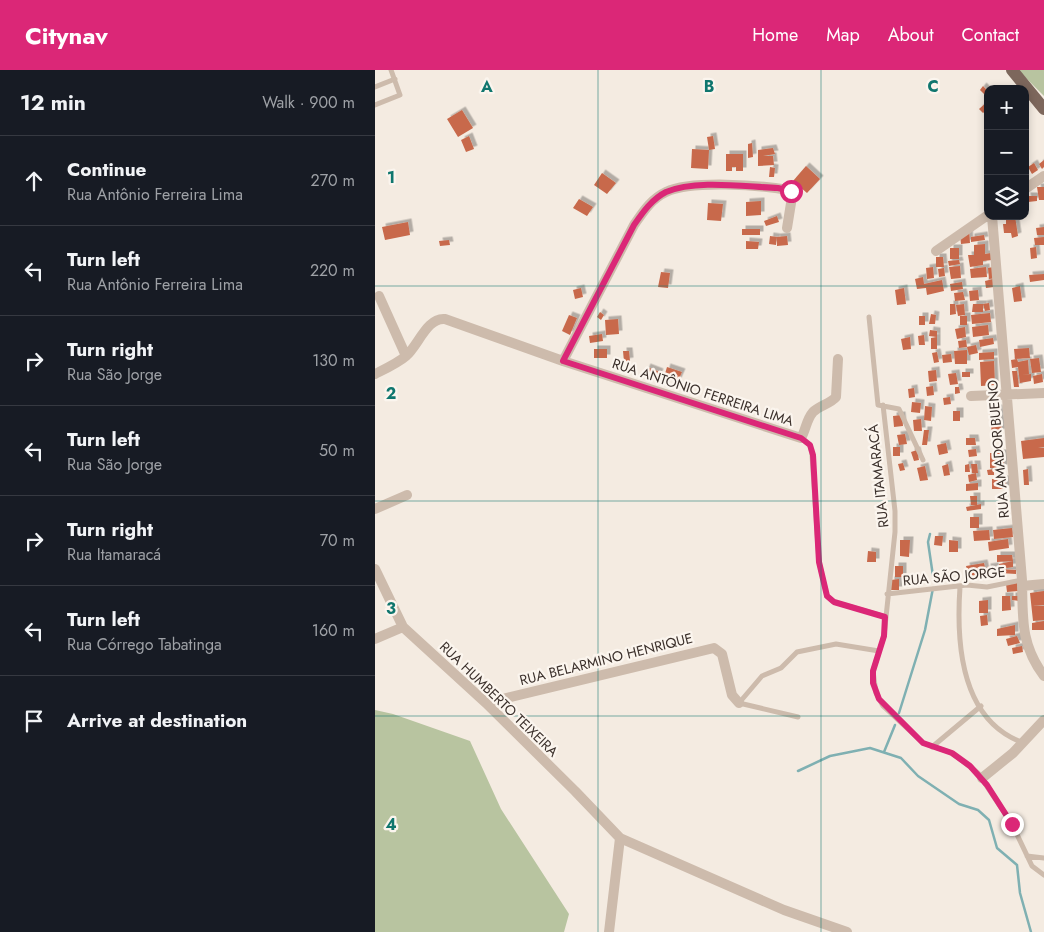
<!DOCTYPE html>
<html lang="en">
<head>
<meta charset="utf-8">
<style>
	body { margin:0; font-family:Jost,sans-serif; background:#20242c; color:#f1f3f6 }
	.controls { position:absolute; right:15px; top:15px; display:grid; overflow:hidden; border-radius:10px; box-shadow:0 2px 8px #0003 }
	.controls button { width:45px; height:45px; display:grid; place-items:center; padding:0; border:0; border-bottom:1px solid #363941; background:#171b24; color:#f1f3f6; font:25px sans-serif }
	.stop { position:absolute; width:15px; height:15px; margin:-11px; border:4px solid #db2777; border-radius:50%; background:#fff }
	.stop.end { background:#db2777; border-color:#fff; box-shadow:0 1px 5px #0008 }
	.list { margin:0; padding:0; list-style:none }
	h2 { display:flex; justify-content:space-between; align-items:center; height:65px; margin:0; padding:0 20px; font-size:21px }
	h2 small { font-size:16px; font-weight:400; color:#9ea1a6 }
	.list li { display:grid; grid-template-columns:32px 1fr auto; gap:15px; align-items:center; box-sizing:border-box; height:90px; padding:0 20px; border-top:1px solid #363941 }
	.list b { display:block; font-size:19px; white-space:nowrap }
	.list p { margin:0; font-size:16px; white-space:nowrap; color:#9ea1a6 }
	.list em { font-size:16px; font-style:normal; color:#9ea1a6 }
	.icon { flex:none; width:28px; height:28px; fill:none; stroke:currentColor; stroke-width:2; stroke-linecap:round; stroke-linejoin:round }
	.map { position:relative; flex:none; width:669px; height:862px; overflow:hidden }
	header { display:flex; align-items:center; gap:30px; box-sizing:border-box; height:70px; padding:0 25px; background:#db2777; color:#fff }
	header strong { font-size:24px }
	nav { display:flex; gap:28px; margin-inline-start:auto; font-size:18px }
	main { display:flex }
	aside { flex:1; background:#171b24 }
	.map>svg:first-child { display:block }
</style>
</head>
<body>
<header>
<strong>Citynav</strong>
<nav><a>Home</a><a>Map</a><a>About</a><a>Contact</a></nav>
</header>
<main>
<aside>
<h2>12 min<small>Walk · 900 m</small></h2>
<ul class="list">
<li><svg class="icon" aria-label="ahead" viewBox="0 0 24 24"><path d="M12 20V5M6 11l6-6 6 6"/></svg><div><b>Continue</b><p>Rua Antônio Ferreira Lima</p></div><em>270 m</em></li>
<li><svg class="icon" aria-label="left" viewBox="0 0 24 24"><path d="M17 20v-9H6M10 6l-5 5 5 5"/></svg><div><b>Turn left</b><p>Rua Antônio Ferreira Lima</p></div><em>220 m</em></li>
<li><svg class="icon" aria-label="right" viewBox="0 0 24 24"><path d="M7 20v-9h11M14 6l5 5-5 5"/></svg><div><b>Turn right</b><p>Rua São Jorge</p></div><em>130 m</em></li>
<li><svg class="icon" aria-label="left" viewBox="0 0 24 24"><path d="M17 20v-9H6M10 6l-5 5 5 5"/></svg><div><b>Turn left</b><p>Rua São Jorge</p></div><em>50 m</em></li>
<li><svg class="icon" aria-label="right" viewBox="0 0 24 24"><path d="M7 20v-9h11M14 6l5 5-5 5"/></svg><div><b>Turn right</b><p>Rua Itamaracá</p></div><em>70 m</em></li>
<li><svg class="icon" aria-label="left" viewBox="0 0 24 24"><path d="M17 20v-9H6M10 6l-5 5 5 5"/></svg><div><b>Turn left</b><p>Rua Córrego Tabatinga</p></div><em>160 m</em></li>
<li><svg class="icon" aria-label="arrive" viewBox="0 0 24 24"><path d="M6 21V4h12l-3 4 3 4H6"/></svg><div><b>Arrive at destination</b></div></li>
</ul>
</aside>
<div class="map">
<svg width="669" height="862" viewBox="0 0 669 862">
	<defs>
		<filter id="shadow"><feDropShadow dx="3.5" dy="-3.5" stdDeviation="0" flood-color="#0004"/></filter>
	</defs>
	<rect width="100%" height="100%" fill="#f4ebe1"/>
	<path fill="#b8c4a0" d="M643,0h26v26z
		M0,640l18,4 77,27 31,68 68,105 -5,18h-189z"/>
	<g fill="none" stroke-linecap="round" stroke-linejoin="round">
		<path stroke="#7fb0b2" stroke-width="2.5" d="M555,464l-2,8 5,34
			M524,643l26,-83 8,-42
			M509,682l11,-27
			M423,701l32,-15 40,-8 31,10 17,18 41,28 19,6 11,10 8,28 20,17 3,28 11,39"/>
	</g>
	<path fill="#c8694b" filter="url(#shadow)" d="M608,16l5,5v7l-8,-8z
		M613,31v8l-5,4 -4,-4z
		M87,40l11,18 -15,9 -11,-18z
		M94,66l5,13 -8,3 -5,-12z
		M338,66l2,13 -6,1 -2,-13z
		M377,73l1,14 -5,1v-14z
		M398,78l2,6 -12,2h10l1,9 -16,1v-16z
		M317,79l17,1 -1,19 -17,-1z
		M351,84h17v17h-7v-4h-4v4h-6z
		M669,90v7l-2,2 -3,-5z
		M659,93l4,7 -6,4 -4,-7z
		M431,96l14,13 -13,14 -14,-12z
		M395,97l5,1 -1,9h-5z
		M227,103l14,10 -9,11 -13,-9z
		M662,117h7v13h-5z
		M652,126h10v5l-9,1z
		M204,129l14,8 -6,9 -14,-8z
		M386,131v14l-15,1v-14z
		M333,133l15,1 -2,17 -14,-1z
		M402,146l2,6 -13,4 -2,-5z
		M631,146h9l3,20 -6,2 -1,-5h-7l-1,-9h3z
		M33,152l2,13 -25,5 -3,-13z
		M669,157v8h-7l-1,-7z
		M367,159h18v6h-18z
		M594,160l1,13 -9,1 -1,-9z
		M609,165l1,5 -14,2v-5z
		M395,166l7,1 -1,8 -7,-1z
		M412,166l1,9 -11,1v-9z
		M669,167v8h-9l-1,-7z
		M74,170l1,5 -10,1 -1,-5z
		M371,171l13,1 -1,7h-12z
		M610,174v10l6,-1 1,7 -9,1v4l-13,2 -2,-12h6v-10z
		M661,177l1,11 -6,1 -1,-11z
		M575,178h9v11h-9z
		M561,187h7l1,10h-8z
		M584,190l1,4 -11,2 -1,-5z
		M585,196l1,12 -10,1 -2,-12z
		M558,197l1,11 -7,1 -1,-11z
		M611,197l1,10 -16,1 -1,-9z
		M618,197l2,11 -6,1 -1,-11z
		M569,198l1,8 -6,1 -1,-8z
		M286,202l9,1 -2,15 -10,-1z
		M669,204v6l-14,2 -1,-7z
		M548,207l1,7 18,-4 2,11 -17,4 -1,-7 -9,1 -2,-10z
		M618,209l1,8 -8,1 -1,-7z
		M587,212l1,7 -12,2 -1,-7z
		M645,216l2,15 -8,1 -2,-14z
		M206,218l2,9 -8,2 -2,-9z
		M529,218l2,16 -9,1 -2,-15z
		M603,220l1,10 -9,1 -1,-10z
		M588,222l2,8 -10,1 -1,-8z
		M614,233l1,7 -5,1 -2,-7z
		M575,234h5l1,10 -6,1z
		M589,234l1,11 -7,1 -2,-11z
		M598,234h10v8h-11z
		M225,242l4,3 -3,5 -4,-3z
		M615,243l1,9 -19,2 -1,-9z
		M556,244l5,1 -1,9h-6z
		M194,245l8,3 -7,17 -8,-4z
		M544,246h6v9h-6z
		M585,246h7v9h-7z
		M243,249l1,15 -13,1 -1,-15z
		M613,255l1,10 -16,2 -1,-10z
		M590,257l1,10 -9,2 -2,-10z
		M555,260l7,1v6l-8,-1z
		M227,264l1,7 -13,2 -1,-7z
		M549,265l1,10h-6l-1,-9z
		M535,267l1,12 -8,1 -2,-11z
		M562,267v12h-6v-11z
		M618,268l1,6 -14,3 -1,-7z
		M591,270l1,7 -8,1 -1,-7z
		M601,275l2,8 -9,2 -2,-8z
		M654,278l1,10 -15,1 -1,-10z
		M219,279h13v9h-13z
		M592,280v14h-12l-1,-13z
		M248,281h6l1,10 -6,1z
		M562,282l2,10 -5,1 -2,-10z
		M619,282v7l-15,1v-7z
		M576,284l1,8 -9,1 -1,-8z
		M664,288l2,14 -9,1 -2,-14z
		M642,289l1,3 10,-2 1,14 -7,1 9,-1v7l-11,2 -2,-16 -6,1 -1,-8z
		M619,291l1,24 -14,1 -1,-24z
		M272,297l13,5 -2,5 -13,-5z
		M292,297l15,5 -4,9 -14,-4z
		M561,300l1,11 -8,1 -1,-11z
		M637,301h5l2,16h-5z
		M587,302h8v5h-8z
		M581,303l2,11 -8,1 -2,-11z
		M667,304l1,8 -9,2 -1,-8z
		M558,316l1,9 -7,1 -1,-9z
		M580,317h4l1,6 -5,1z
		M539,318l1,9 -6,1 -1,-9z
		M575,327l1,7 -7,1 -1,-7z
		M537,332l9,1 -1,10 -9,-1z
		M550,336l7,1 -1,14 -7,-1z
		M624,338l3,24 -10,2 -3,-25z
		M578,341h7v10h-7z
		M527,345l1,11 -9,1 -1,-11z
		M546,349l1,12h-8l-1,-11z
		M549,360h5l-2,15h-5z
		M530,364l2,10 -8,1 -2,-10z
		M591,368h9l1,7h-10z
		M669,368v9l-6,1h6v9l-21,2 -2,-18z
		M571,373l2,10 -9,2 -2,-10z
		M518,377h7v9h-7z
		M601,379l1,7 -8,1 -1,-7z
		M542,380l2,10 -5,1 -3,-9z
		M615,383h14v15h-14z
		M528,393l2,7 -5,1 -2,-7z
		M573,394l2,11 -6,1 -2,-10z
		M594,394l1,8h-5v-7z
		M596,394h6l1,9h-6z
		M550,396l3,14 -8,1 -3,-13z
		M619,399v6h-6l-1,-5z
		M653,399l1,16h-5l-1,-15z
		M601,403l1,7 -8,2 -1,-7z
		M617,409h14v10h-14z
		M603,413v7l-12,1v-7z
		M595,426h7v9h-6z
		M606,434v5l-14,2 -1,-4z
		M595,447h9v11h-9z
		M637,458l1,9 -19,2 -1,-9z
		M614,460l1,10 -16,1 -1,-10z
		M560,466h8l-1,10 -8,-1z
		M633,469l1,9 -20,3 -1,-9z
		M525,470h10l-1,17 -9,-1z
		M574,470l9,1v11h-9z
		M493,481l8,1v10h-9z
		M622,485h15l1,6 -16,1z
		M638,491v6l-13,2 -1,-5z
		M609,493l3,13 -10,2 -1,-3 -8,1 -2,-10z
		M520,496h8v11h-8z
		M620,496l2,9 -8,1 -2,-9z
		M625,499l16,1v4l-16,-1z
		M524,509v11h-8v-10z
		M642,513l1,8 -11,1 -1,-8z
		M669,521v14l-11,1h11v14l-11,1 -3,-28z
		M627,526h8l1,14 -9,1z
		M637,526h7v5l-7,-1z
		M613,530v13h-9v-12z
		M612,545l1,10 -7,1 -1,-10z
		M669,551v9h-12v-7z
		M640,555v10l-18,1v-7z
		M642,566l3,7 -12,3 -2,-7z
		M647,576l1,6 -10,2 -1,-6z"/>
	<g fill="none" stroke-linecap="round" stroke-linejoin="round">
		<path stroke="#cdbbac" stroke-width="5" d="M0,17l20,-8
			M0,35l25,-10 -9,-25
			M494,247l9,88 21,4 24,51
			M508,335l12,106v21l-11,104 -11,35 3,22 7,13 40,37 29,10 26,20 34,51 20,42 12,9
			M426,368l9,7 2,10 7,107 8,34 7,6 52,15
			M585,517c-4,57 1,134 64,156
			M512,524l80,-9 20,2 35,-7
			M423,647l-59,-14 23,-27 19,-8 16,-16 39,-8 43,7
			M557,677l49,-41
			M652,786l17,2"/>
		<path stroke="#cdbbac" stroke-width="10" d="M650,119l19,-13
			M617,146l30,364c1,37 -2,64 22,96
			M561,181l52,-36
			M4,226l27,60
			M188,291l71,-136c9,-13 17,-26 32,-33 25,-12 94,-7 122,-2l4,7 -5,31
			M0,304c10,-5 23,-11 31,-18 12,-10 21,-39 39,-37l118,42 238,77c5,-8 5,-18 12,-26 7,-7 17,-8 23,-15l2,-38
			M596,326l73,-3
			M0,439l32,-14
			M0,499l28,58 83,76 89,88 45,47 164,72 63,22
			M647,516l22,-2
			M0,569l28,-12
			M111,633l228,-55 8,6 10,41 7,8
			M607,708l31,-25 31,-33
			M234,862l11,-94"/>
		<path stroke="#7d675c" stroke-width="12" d="M637,0l32,39"/>
	</g>
	<g fill="none" stroke-linecap="round" stroke-linejoin="round">
		<path stroke="#db2777" stroke-width="6" d="M416,121l-13,-3c-32,-1 -82,-9 -112,4 -14,7 -23,20 -32,33l-71,136 238,77 9,7 3,10 6,107 8,34 7,6 51,15 -1,19 -11,35v12l6,16 44,44 29,10 18,13 17,19 25,39"/>
	</g>
	<path fill="none" stroke="#0f766e" stroke-width="1" stroke-opacity="0.55" d="M223,0v862M446,0v862M0,216h669M0,431h669M0,646h669"/>
	<g text-anchor="middle" dominant-baseline="central" stroke-width="4.5" stroke-linejoin="round" paint-order="stroke">
		<g font-size="14" fill="#3b302b" stroke="#fbf5ee">
			<text transform="translate(328 322) rotate(18)">RUA ANTÔNIO FERREIRA LIMA</text>
			<text transform="translate(623 379) rotate(-95)">RUA AMADOR BUENO</text>
			<text transform="translate(503 406) rotate(-96)">RUA ITAMARACÁ</text>
			<text transform="translate(579 506) rotate(-5)">RUA SÃO JORGE</text>
			<text transform="translate(231 589) rotate(-14)">RUA BELARMINO HENRIQUE</text>
			<text transform="translate(124 629) rotate(44)">RUA HUMBERTO TEIXEIRA</text>
		</g>
	</g>
	<g font-size="16" text-anchor="middle" font-weight="bold" fill="#0f766e" stroke="#fbf5ee" stroke-width="4.5" stroke-linejoin="round" paint-order="stroke">
		<text x="112" y="22">A</text>
		<text x="334" y="22">B</text>
		<text x="558" y="22">C</text>
		<text x="16" y="113">1</text>
		<text x="16" y="329">2</text>
		<text x="16" y="544">3</text>
		<text x="16" y="760">4</text>
	</g>
</svg>
<div class="controls">
<button>+</button>
<button>−</button>
<button><svg class="icon" aria-label="layers" viewBox="0 0 24 24"><path d="M12 4l9 5-9 5-9-5zM3 14l9 5 9-5"/></svg></button>
</div>
<div class="stop" style="left:416px;top:121px"></div>
<div class="stop end" style="left:637px;top:754px"></div>
</div>
</main>
</body>
</html>
